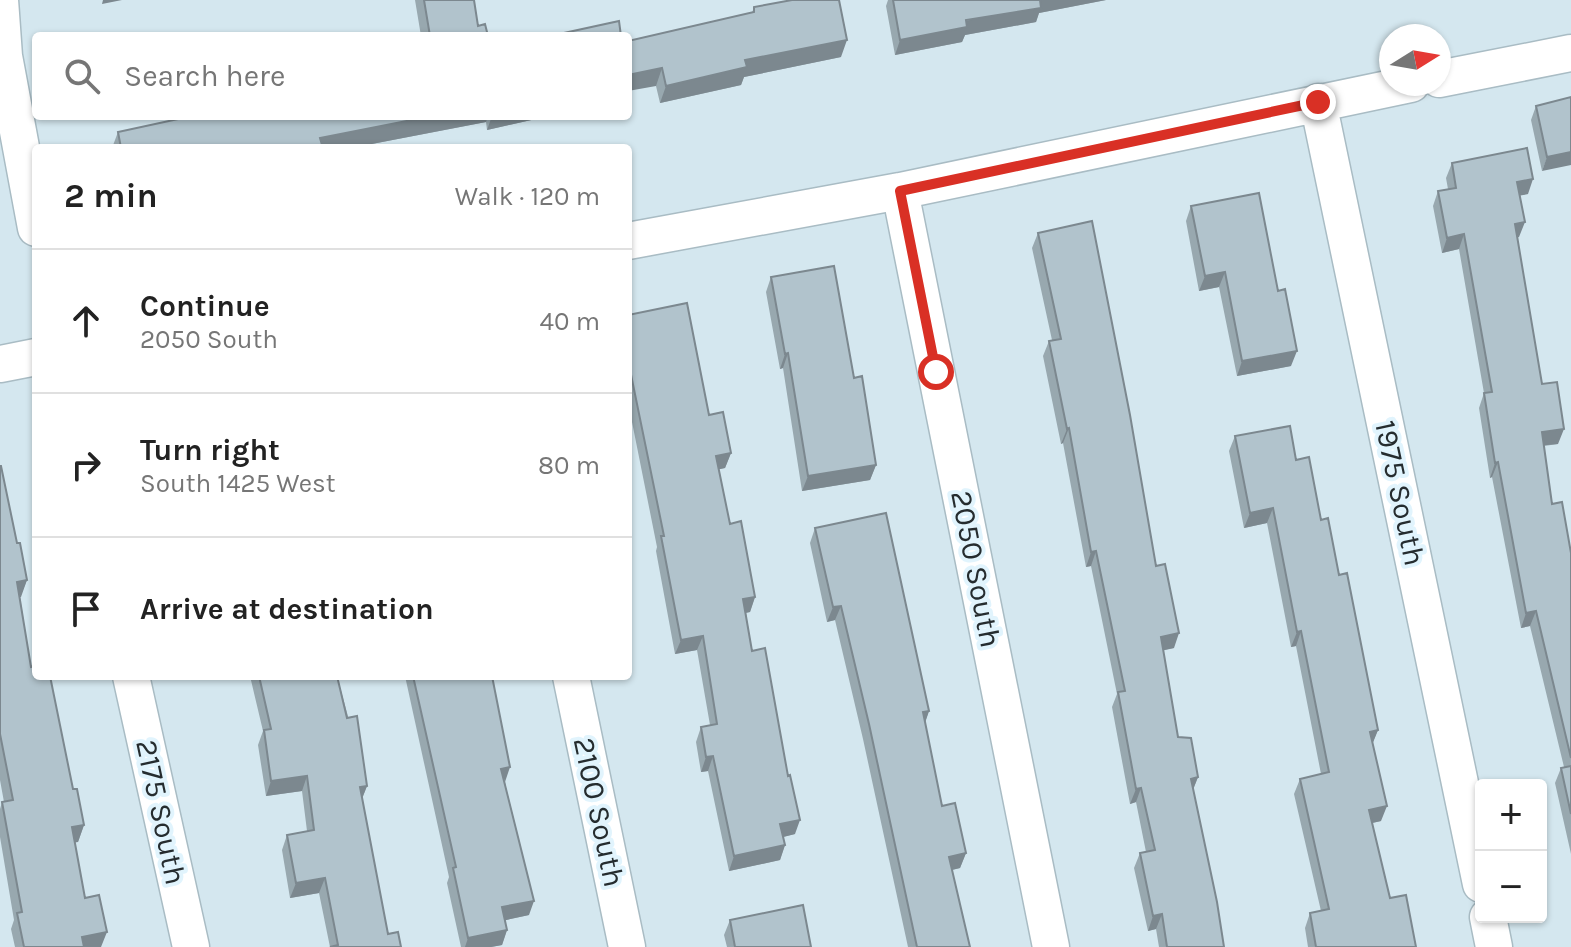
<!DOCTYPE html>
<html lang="en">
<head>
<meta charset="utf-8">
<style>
	body { margin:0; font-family:Karla,sans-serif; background:#f2f2f2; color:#222 }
	.controls { position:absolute; right:24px; bottom:24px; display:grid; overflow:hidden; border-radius:8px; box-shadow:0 2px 6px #0004 }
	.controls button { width:72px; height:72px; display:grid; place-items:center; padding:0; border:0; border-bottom:2px solid #e0e0e0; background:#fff; color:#222; font:40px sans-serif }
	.compass { position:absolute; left:1379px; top:24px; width:72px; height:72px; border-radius:50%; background:#fff; box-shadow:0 2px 6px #0004; rotate:79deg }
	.stop { position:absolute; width:24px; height:24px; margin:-18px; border:6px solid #d93025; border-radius:50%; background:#fff }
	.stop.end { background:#d93025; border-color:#fff; box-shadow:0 2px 8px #0008 }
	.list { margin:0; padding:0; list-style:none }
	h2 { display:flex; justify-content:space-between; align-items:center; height:104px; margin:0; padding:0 32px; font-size:34px }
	h2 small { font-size:26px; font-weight:400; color:#767676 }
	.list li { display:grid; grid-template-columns:52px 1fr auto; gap:24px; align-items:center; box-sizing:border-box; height:144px; padding:0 32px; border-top:2px solid #e0e0e0 }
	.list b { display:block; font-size:30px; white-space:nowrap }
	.list p { margin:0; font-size:26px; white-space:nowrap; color:#767676 }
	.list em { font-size:26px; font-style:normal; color:#767676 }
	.icon { flex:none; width:44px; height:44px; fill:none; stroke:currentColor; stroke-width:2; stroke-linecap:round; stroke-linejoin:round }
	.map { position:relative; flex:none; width:1571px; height:947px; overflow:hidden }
	.search { position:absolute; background:#fff; box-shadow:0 2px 6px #0004; left:32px; top:32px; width:600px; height:88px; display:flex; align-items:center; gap:20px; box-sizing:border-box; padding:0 28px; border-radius:8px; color:#767676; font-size:30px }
	.panel { position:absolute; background:#fff; box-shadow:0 2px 6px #0004; left:32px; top:144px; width:600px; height:536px; border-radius:8px }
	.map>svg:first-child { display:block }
</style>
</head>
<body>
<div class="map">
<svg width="1571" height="947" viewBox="0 0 1571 947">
	<rect width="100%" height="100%" fill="#d4e7ef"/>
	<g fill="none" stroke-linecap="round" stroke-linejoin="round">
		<defs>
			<path id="minor" d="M0,0l4,56 32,172
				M1439,79l132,-26
				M1318,102l163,782
				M900,191l151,756
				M628,241l272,-50 511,-107
				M0,364l36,-7
				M131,676l60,271
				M571,676l56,271
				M1488,917l6,30"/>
		</defs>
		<use href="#minor" stroke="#a9bcc4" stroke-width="39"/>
		<use href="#minor" stroke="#fff" stroke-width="36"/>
	</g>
	<path fill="#98a8af" d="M415,0h59l4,26 10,10h-67z
		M888,0h218l-67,13 -3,9 -71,13 -3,7 -67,13 -9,-49z
		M754,7l87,50 -97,20 -3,8 -81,18 -4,-17 -28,-45 124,-28z
		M1571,97l-29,74 -11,-51 5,-14z
		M192,116h357l-62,14 -1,-8 -135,26h-239l6,-16z
		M1452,163l76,31 -8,1 -1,42h-2l25,147 16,60 -14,2 8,58 19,49v301l-16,-71 6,-15 3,-1 -34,-141 -9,2 -29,-151 -2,1 -11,-70 5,-15 -25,-144 -17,4 -9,-47 5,-15 10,-2 -2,-11z
		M1191,206l87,85 13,75 -54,10 -18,-89 -20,4 -13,-70z
		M1038,233l118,333 18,82 -11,2 15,87 20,40 -5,13 31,157h-65l-3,-18 -8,2 -14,-63 6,-15 6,-1 -10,-50 -6,2 -18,-97 5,-13 -26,-128 -5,1 -23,-124 -2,1 -18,-88 6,-15 3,-1 -20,-92z
		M771,277l83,101 22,87 -6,15 -68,11 -19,-123 -3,1 -14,-77z
		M628,315l81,100 22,38 -6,15 -6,1 11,55 25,73 -5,15 -4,1 6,38 43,183 -12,3 2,8 -5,15 -51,11 -21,-100 -7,1 -5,-30 5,-15 9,-2 -13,-75 -22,4 -19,-103 1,-4 -29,-145z
		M1235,436l61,24 25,60 18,55 39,155 -6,14 9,77 -9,2 18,75 26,49h-108l-3,-19 5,-15 11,-2 -27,-117 6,-15 21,-5 -25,-128 -5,1 -24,-124 -23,5 -15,-77z
		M0,466l17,77 10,37 -7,17 11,70 42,122 11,36 -6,17h-3l10,56 16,49h-86l-4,-18 3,-9 -14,-83v-28l2,-7h2l-4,-22z
		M815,528l114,183 -4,11 17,84 24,47 -6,15 -8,2 18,77h-62l-45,-208 -28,-119 -8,2 -17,-79z
		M250,676h87l30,110 -5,13 26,135 -58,13 -11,-54 -29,5 -8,-48 5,-15 20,-4 -5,-40 -36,5 -8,-51 5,-14z
		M405,676h87l13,106 24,133 -24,5 2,10 -5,15 -11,2h-30l-14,-64 2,-6z
		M730,920l81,27h-84l-3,-12z"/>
	<path fill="#7c888f" d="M103,0h19l-20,4z
		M1040,0h66l-67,13 -3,9 -71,13 -3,7 -67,13 5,-15z
		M847,40l-6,17 -97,20 -3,8 -81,18 6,-17 79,-26z
		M662,68l-6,18 -28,5v-16z
		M432,116h56l-2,6 -135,26h-41l10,-10z
		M492,116h57l-62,14z
		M556,116h15l-16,3z
		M1571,152v13l-29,6 5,-14z
		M1533,179l-5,15 -16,3 5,-15z
		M1525,222l-6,15 -9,2 5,-15z
		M1464,234l-5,15 -17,4 5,-15z
		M1225,272l-6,15 -20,4 6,-15z
		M1297,351l-6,15 -54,10 5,-15z
		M788,353l-5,15 -3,1 5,-15z
		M1069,428l-6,15 -2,1 6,-15z
		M1564,429l-6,15 -22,2 6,-14z
		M731,453l-6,15 -14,3 5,-15z
		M1498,462l-6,15 -2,1 5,-15z
		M876,465l-6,15 -68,11 6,-15z
		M1273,508l-6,15 -23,5 6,-15z
		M1096,551l-5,15 -5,1 5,-15z
		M27,580l-6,17 -9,1 5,-16z
		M755,597l-5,15 -12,2 5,-15z
		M841,606l-6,14 -8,2 6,-15z
		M1536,611l-6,15 -9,2 5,-15z
		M1301,631l-5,15 -5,1 6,-15z
		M1179,633l-5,15 -18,4 5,-15z
		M703,636l-6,14 -22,4 6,-14z
		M929,711l-5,15 -1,-14z
		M1378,730l-6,15 -2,-13z
		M713,756l-5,15 -7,1 5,-15z
		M510,767l-5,15 -4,-13z
		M307,776l-5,15 -36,5 5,-15z
		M1198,777l-6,15 -1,-13z
		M367,786l-6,15 -1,-14z
		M1141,788l-5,14 -6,2 6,-15z
		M1387,806l-6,15 -18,4 6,-15z
		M800,820l-5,14 -20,5 5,-15z
		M84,825l-6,17 -12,2 6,-17z
		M785,845l-5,15 -51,11 5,-15z
		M966,853l-6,15 -17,4 6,-15z
		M325,878l-6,15 -29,5 6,-15z
		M534,901l-5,14 -32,7 5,-15z
		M1162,914l-6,15 -8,2 5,-15z
		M507,930l-5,15 -11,2h-26l3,-9z
		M107,932l-6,15h-23l4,-10z"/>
	<path fill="#b1c3cc" stroke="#7c888f" stroke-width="2" d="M424,0h50l4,26 7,-2 3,12h-58z
		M792,0h47l8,40 -102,20 2,7 -81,19 -4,-18 -34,7v-34l126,-29v-5z
		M893,0h147l1,8 -75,12 1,7 -67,13z
		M619,21l2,15h-71z
		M1571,97v55l-24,5 -11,-51z
		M192,116h240l-112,22 2,7 -12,3h-189l-3,-16z
		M1527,148l6,31 -16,3 8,40 -10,2 27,160 15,-2 7,47 -22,3 10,72 10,-2 9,51v205l-35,-147 -10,2 -28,-151 -3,1 -11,-70 8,-1 -28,-158 -17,4 -9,-47 18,-3 -4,-25z
		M1259,193l19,98 7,-2 12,62 -55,10 -17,-89 -20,4 -14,-70z
		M1092,221l38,194 26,151 9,-2 14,69 -18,4 17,100 13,1 7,39 -7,2 26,123 7,45h-57l-5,-33 -9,2 -13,-63 15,-3 -14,-62 -5,1 -18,-97 7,-1 -29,-140 -5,1 -22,-124 -2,1 -18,-88 12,-2 -23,-106z
		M834,266l20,112 8,-2 14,89 -68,11 -20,-123 -3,1 -14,-77z
		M687,303l22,112 14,-3 8,41 -15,3 14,68 11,-3 14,76 -12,2 9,52 13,-3 23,128 2,-1 10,45 -20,4 5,21 -51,11 -21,-100 -7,1 -5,-30 16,-3 -14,-88 -22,4 -20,-104h3l-36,-176v-45z
		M1290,426l6,34 13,-3 12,63 7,-2 11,57 8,-2 31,157 -8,2 17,74 -18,4 21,88 16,-3 10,52h-100l-6,-34 19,-4 -29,-130 29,-7 -28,-141 -4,1 -24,-124 -23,5 -15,-77z
		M0,466h1l16,77h3l7,37 -10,2 14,85 5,-1v10h14l23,113h4l7,36 -12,2 13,71 14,-3 8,37 -25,5 2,10h-60l-7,-34 5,-1 -20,-110 11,-2 -13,-66z
		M886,513l43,198 -6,1 19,94 13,-3 11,50 -17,4 21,90h-53l-48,-223 -28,-118 -8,1 -18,-79z
		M259,676h78l10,42 10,-2 10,70 -7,1 28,147 10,-2 3,15h-71l8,-2 -13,-67 -29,5 -9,-48 27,-5 -7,-54 -36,5 -7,-51 7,-1z
		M413,676h79l18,91 -9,2 33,132 -32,6 5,23 -39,8 -15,-70 3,-1z
		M1571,766v48l-10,-46z
		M803,905l8,42h-76l-5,-27z"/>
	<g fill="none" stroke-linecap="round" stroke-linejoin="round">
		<path stroke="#d93025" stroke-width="10" d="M936,372l-36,-181 418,-89"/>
	</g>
	<g text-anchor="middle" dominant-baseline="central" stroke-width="8" stroke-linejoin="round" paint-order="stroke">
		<g font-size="30" fill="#252c2f" stroke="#e1f4fd">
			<text transform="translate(1400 493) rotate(78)">1975 South</text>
			<text transform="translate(976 569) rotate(79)">2050 South</text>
			<text transform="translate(161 812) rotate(78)">2175 South</text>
			<text transform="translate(599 812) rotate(78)">2100 South</text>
		</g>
	</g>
</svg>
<div class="controls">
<button>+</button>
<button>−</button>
</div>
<svg class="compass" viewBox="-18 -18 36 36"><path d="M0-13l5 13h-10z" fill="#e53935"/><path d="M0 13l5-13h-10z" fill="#767676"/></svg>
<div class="stop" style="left:936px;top:372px"></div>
<div class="stop end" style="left:1318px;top:102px"></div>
<div class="search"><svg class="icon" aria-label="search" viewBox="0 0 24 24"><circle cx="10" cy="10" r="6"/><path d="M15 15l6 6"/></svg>Search here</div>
<section class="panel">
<h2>2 min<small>Walk · 120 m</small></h2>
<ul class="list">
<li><svg class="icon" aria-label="ahead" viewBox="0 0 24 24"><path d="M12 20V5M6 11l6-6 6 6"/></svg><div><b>Continue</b><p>2050 South</p></div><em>40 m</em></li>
<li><svg class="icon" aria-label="right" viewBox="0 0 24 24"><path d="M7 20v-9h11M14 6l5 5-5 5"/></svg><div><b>Turn right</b><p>South 1425 West</p></div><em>80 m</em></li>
<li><svg class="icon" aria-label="arrive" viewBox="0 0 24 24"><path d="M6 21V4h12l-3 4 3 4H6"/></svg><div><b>Arrive at destination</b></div></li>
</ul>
</section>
</div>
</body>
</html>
